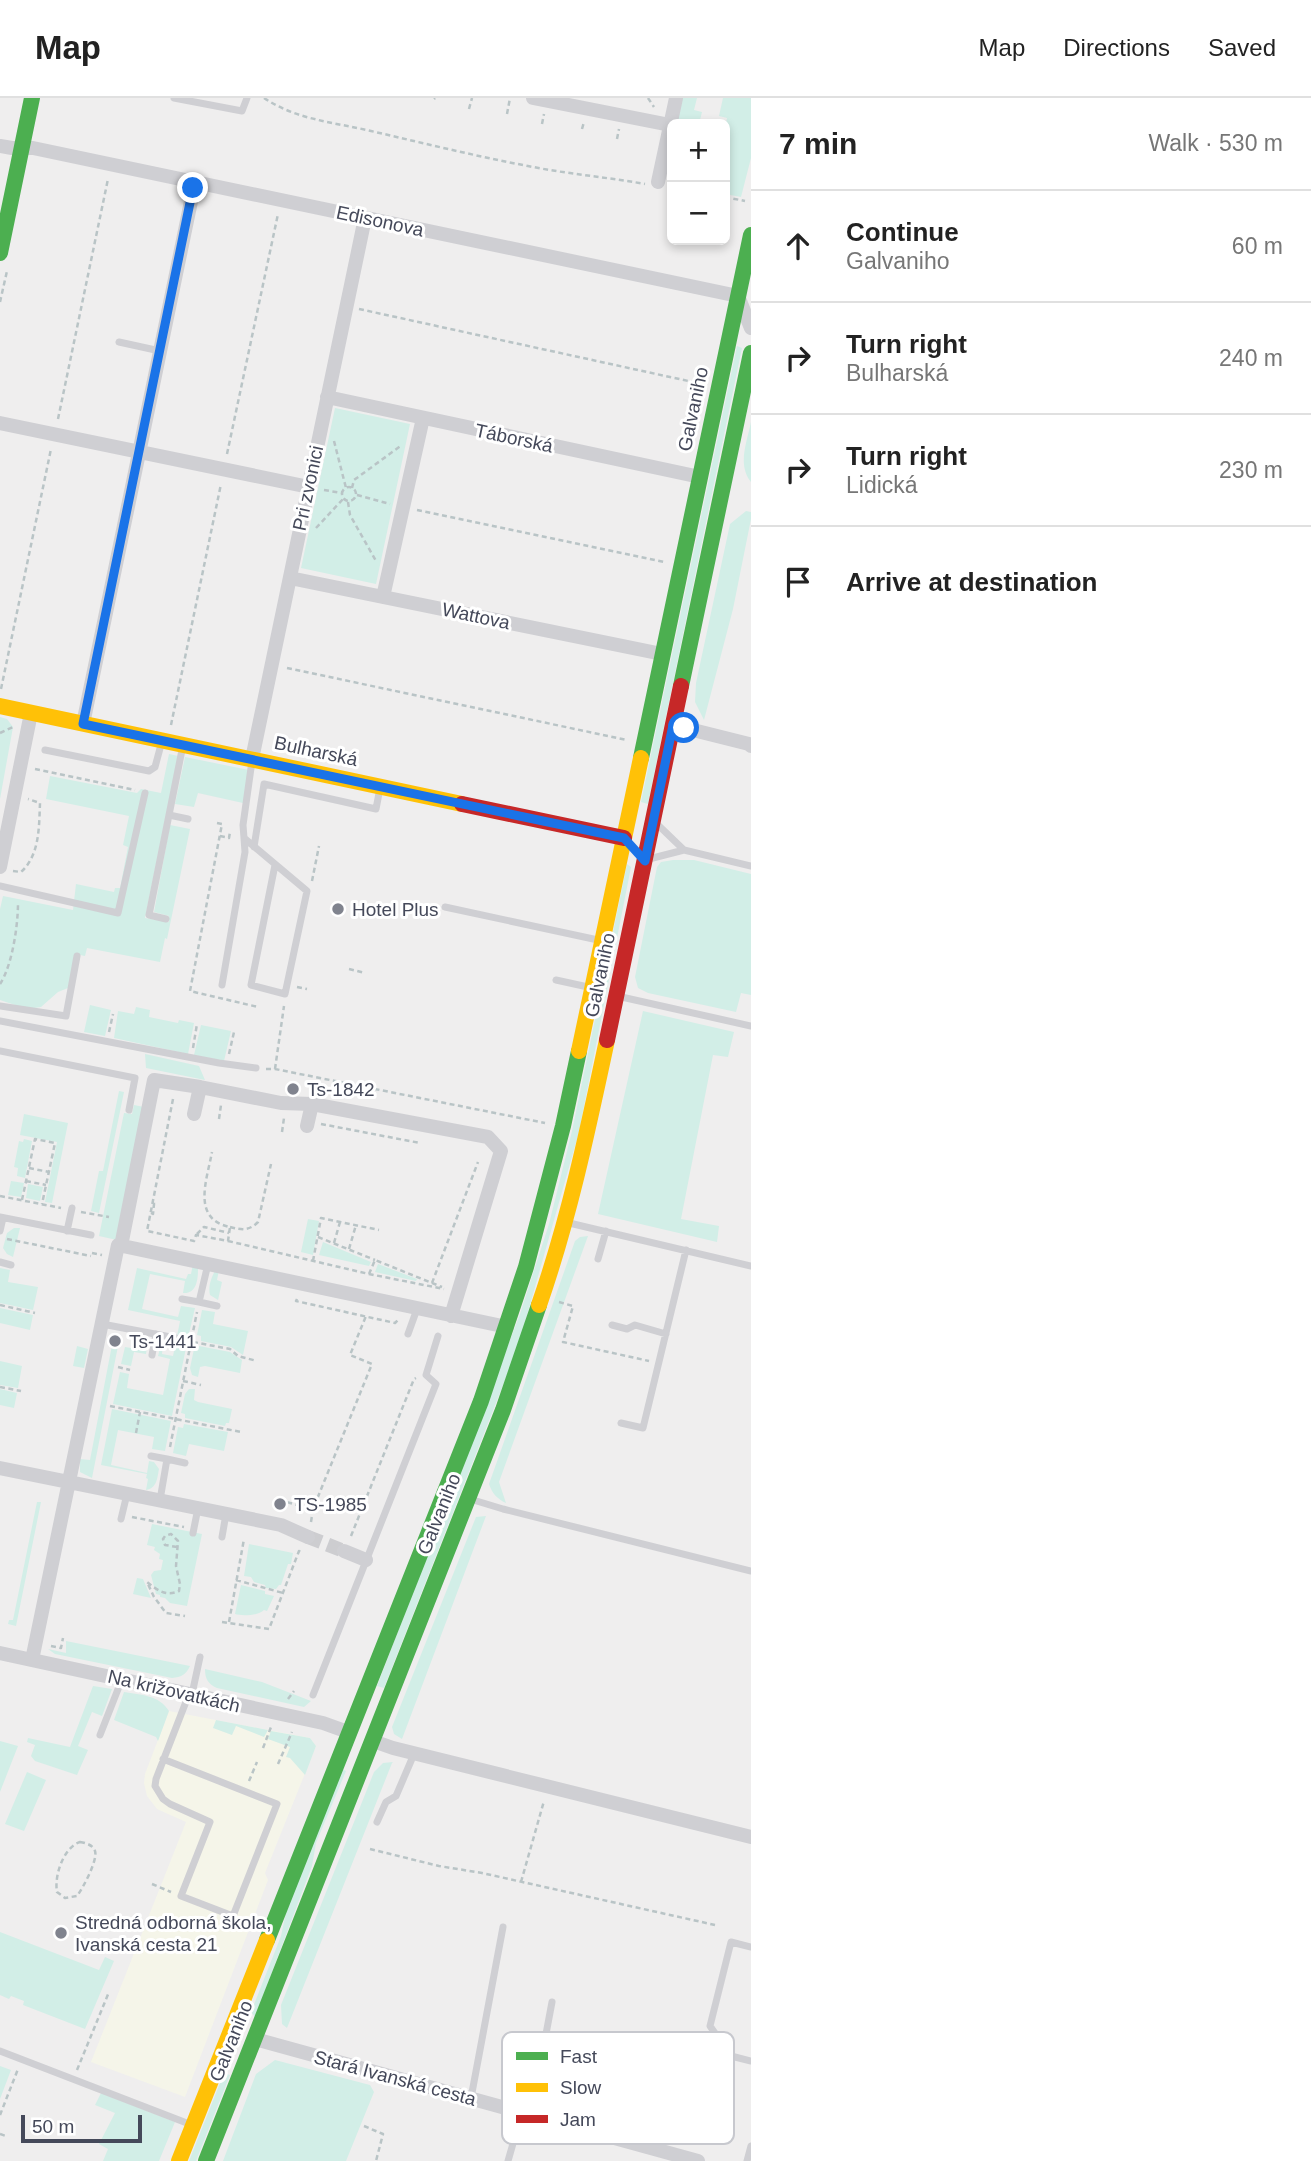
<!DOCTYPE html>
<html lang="en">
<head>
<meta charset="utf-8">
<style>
	body { margin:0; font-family:Arial,sans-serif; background:#f6f6f6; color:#222 }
	.controls { position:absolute; right:21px; top:21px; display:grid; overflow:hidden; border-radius:10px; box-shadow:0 4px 10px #0003 }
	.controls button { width:63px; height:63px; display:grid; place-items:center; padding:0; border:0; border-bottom:2px solid #e0e0e0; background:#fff; color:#222; font:35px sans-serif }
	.scale { position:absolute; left:21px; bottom:18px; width:121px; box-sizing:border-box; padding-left:7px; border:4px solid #45495a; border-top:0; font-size:19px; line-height:24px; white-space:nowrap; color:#45495a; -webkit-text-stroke:5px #fff; paint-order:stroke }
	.stop { position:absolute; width:21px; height:21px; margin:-16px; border:5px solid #1a73e8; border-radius:50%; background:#fff }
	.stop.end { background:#1a73e8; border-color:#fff; box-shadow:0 2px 7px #0008 }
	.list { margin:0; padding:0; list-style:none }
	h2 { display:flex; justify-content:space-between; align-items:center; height:91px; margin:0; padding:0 28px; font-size:30px }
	h2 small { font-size:23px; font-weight:400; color:#767676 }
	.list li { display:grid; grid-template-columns:46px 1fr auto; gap:21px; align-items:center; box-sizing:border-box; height:112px; padding:0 28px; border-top:2px solid #e0e0e0 }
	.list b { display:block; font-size:26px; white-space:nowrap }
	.list p { margin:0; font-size:23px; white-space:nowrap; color:#767676 }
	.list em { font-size:23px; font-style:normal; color:#767676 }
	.icon { flex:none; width:38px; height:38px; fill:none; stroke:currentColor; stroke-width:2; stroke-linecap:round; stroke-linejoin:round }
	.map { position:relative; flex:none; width:751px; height:2063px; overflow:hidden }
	header { display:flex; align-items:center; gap:42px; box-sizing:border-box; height:98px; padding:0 35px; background:#fff; border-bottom:2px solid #e0e0e0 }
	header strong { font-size:33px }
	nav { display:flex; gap:38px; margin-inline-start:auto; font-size:24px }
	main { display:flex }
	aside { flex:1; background:#fff }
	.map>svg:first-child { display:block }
</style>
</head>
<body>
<header>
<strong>Map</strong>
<nav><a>Map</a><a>Directions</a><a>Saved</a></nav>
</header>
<main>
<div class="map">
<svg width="751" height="2063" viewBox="0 0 751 2063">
	<rect width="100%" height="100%" fill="#efeeee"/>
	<path fill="#f5f5e9" d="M169,1613l141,27 6,8 -51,127 3,7 -83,217 -94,-35 95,-240 -29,-13 -10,-13 -3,-13 1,-9z"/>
	<path fill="#d2eee7" d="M681,0h16l-3,12 8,2 -3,12h-16l-6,-2z
		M723,0h28v60l-10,39 -16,-3v-65l2,-11 -8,-2z
		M737,248l5,2 -94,456 -7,-2z
		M335,310l75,16 -34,160 -75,-16z
		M751,324v60c-14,-17 -4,-40 0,-60z
		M746,413l5,1v7l-18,90 -29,111 -9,-18 1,-19 34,-159z
		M0,619l7,2 6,8 -13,72z
		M169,656l9,2 -33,162 24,4v-6l-15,-4 16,-87 20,4 -23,110 -2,-1 -5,24 -73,-14 -2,8 -10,-2 -7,34 -10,4 -17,15 -14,2 -27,-9v-91l3,-13 70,14 3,-26 38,8 1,-4h5l8,-41 -5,-2 6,-29 -83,-17 4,-23 87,17 4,-4 20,4z
		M185,659l64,13 -6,33 -45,-10 -4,14 -19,-3z
		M673,762h21l57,14v121l-10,-2 -5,19 -88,-19 -10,-5 -3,-11 22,-110 4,-5z
		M627,766l4,3 -52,265 -61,215 -134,341 -7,-2 143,-372 29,-90 23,-93z
		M90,907l21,5 -6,26 -21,-4z
		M136,909l14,3 -1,7 29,6 1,-3 15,3 -6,31 -74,-16 4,-27 16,3z
		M643,913l91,21 -6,25 -15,-2 -32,164 38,7 -2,16 -119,-28z
		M201,927l30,6 -7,30 -30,-6z
		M145,956l54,12 6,14 -59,-12z
		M119,993l5,1 -25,121 -8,-2 8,-40h4z
		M134,1007l10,2 -27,133 -18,-4 25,-123 8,1z
		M24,1016l44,9 -16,80 -7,-1 12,-60 -37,-7z
		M24,1041l8,2 -7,37 -8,-2 1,-8 -4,-1 5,-26 4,1z
		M11,1083l13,2 -3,14 -13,-2z
		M28,1086l15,3 -3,14 -14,-3z
		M308,1121l11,2 -6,34 -12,-3z
		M14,1130h6l-7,29 -6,-3 -4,-6 4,-15z
		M588,1138l-89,246 7,21c-9,-4 -14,-10 -17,-19l86,-243 5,-4z
		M323,1144l48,20 -2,4 -50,-11z
		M193,1166l5,4c0,11 -1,26 -15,25l2,-12 -35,-7 -8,35 36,8 3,-11 14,2 -7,30 -11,-2 3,-15 -52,-11 9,-42 49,11 2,-5h3z
		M378,1166l39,15 -1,2 -41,-9z
		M0,1170l10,2 -2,12 30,5 -5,23 -33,-7z
		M219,1172l-2,10 5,2 -4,18 -8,-5c-2,-8 1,-17 5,-24z
		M0,1210l33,7 -3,15 -30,-7z
		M202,1212l13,2 -2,12 35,7 -5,24 -12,-8 -30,-6v-5l-4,-1z
		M145,1242l3,1 -2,13 -12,-2 -3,14 -10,-2 4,-17 18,3z
		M176,1243l11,2 -15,73 -59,-12 7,-32 9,2 -2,14 36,7 7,-36 -12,-3 3,-12h2l-1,10 11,2z
		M112,1247l6,1 -26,132 -12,-6v-13l10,1z
		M77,1248l11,3 -4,19 -11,-2z
		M199,1248l31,6 12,8 -2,13 -35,-7 -5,1 -2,10 -6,-2 -2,-7 4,-19 4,1z
		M0,1263l22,5 -4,22 -18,-3z
		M0,1291l17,4 -3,15 -14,-3z
		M189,1291h6l-1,11 4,2 34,7 -3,14h-3l-1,3 -40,-8v-4l-4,-1 4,-19z
		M112,1311l59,12 -6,30 -13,-2 2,-12 -36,-7 -7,35 36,8 2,-12 5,1 5,7c-2,10 -2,19 -13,21l2,-11 -2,-1 1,-4 -46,-9z
		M184,1326l44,8 -4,19 -35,-7 -3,12 -13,-3 5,-26 5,1z
		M37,1404h4l-25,124 -8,-2 1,-4h4z
		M486,1418l-84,223 -8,-5 -2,-7 84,-210z
		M152,1426l50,10 -15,72 -17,-3 -5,-5 -5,-1v-2l-4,-1 -5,-19 3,-4 7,-1 2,-10 -4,-1 1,-5 -6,-4 1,-3 -8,-2z
		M249,1446l44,9 -2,11h-3l-7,21h-2l-3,4 -10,-1 -1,-3 -11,-3 -3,-5 -7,-1z
		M137,1480l6,1 8,19 -18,-4z
		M241,1487l24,6v3l9,2 -7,15 -3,-1c-6,6 -23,6 -29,4z
		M66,1543l124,25c-4,9 -9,11 -18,12l-117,-24 -7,-5 18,4z
		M205,1571l57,13 49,19 -7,6 -87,-19c-9,-4 -12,-9 -12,-19z
		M93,1588l19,3 -10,27 -10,-4 -14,34 10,4 -11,25 -42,-14 -4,-5 4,-11 -8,-3 1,-4 42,9z
		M124,1594c17,3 35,3 45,19l-11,30 -2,-4 -42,-17z
		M216,1622l52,10 -4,7 -28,-11 -4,9 -19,-7z
		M271,1633l39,7 6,8 -11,29 -15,-17 -4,-1 4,-10 -22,-8z
		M0,1643l18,5 -18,46z
		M393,1664l-1,1 -105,265 -5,-4 -1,-19 93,-233 9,-9z
		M340,1670l6,3 -30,72 -4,23 -57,151 -4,-5 30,-76 6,-28z
		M27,1674l19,8 -22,51 -19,-7z
		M0,1834l99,38 6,-13 9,4 -29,68 -62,-24 1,-4 -13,-5 -2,3 -9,-4z
		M275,1962l95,25 4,7 -28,69h-123l33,-87z
		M0,1968l11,4 -11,29z
		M224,1975l6,2 -34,86h-7z
		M101,1995l74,29 -16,39h-56l5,-12 -9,-5 16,-31 -20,-8z"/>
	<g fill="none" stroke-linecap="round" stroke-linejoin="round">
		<path stroke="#cdcdd0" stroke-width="14" stroke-dasharray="14 7" stroke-linecap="butt" d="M308,1439l36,14"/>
		<path stroke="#b9c4c6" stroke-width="2.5" stroke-dasharray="5 3.5" stroke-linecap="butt" d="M264,0c33,22 69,24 107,33 52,12 104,25 157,35 39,8 78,11 117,18
			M648,0l6,9
			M434,1l1,-1
			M469,11l3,-11
			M507,16l3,-16
			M542,26l2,-10
			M582,31l2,-7
			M617,41l2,-10
			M725,99l20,4
			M0,204l7,-31
			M359,211l343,75
			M58,321l50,-240
			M334,343l12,47
			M227,356l51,-240
			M342 396a7 7 0 1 1 14 0a7 7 0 1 1-14 0Z
			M352,390l2,-8 48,-35
			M324,392l18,3
			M357,397l33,9
			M348,404l2,13 26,46
			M417,412l247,52
			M316,430l28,-30
			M287,570l340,72
			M1,591l50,-240
			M171,627l50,-241
			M0,635l13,-6
			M35,671l100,21
			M217,725l5,1 -32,167 68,16
			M220,738l9,2 1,-6
			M13,773l8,1c19,-17 18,-46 19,-69l-12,-4
			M312,783l7,-35
			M349,871l16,4
			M0,886c12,-18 18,-58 18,-81
			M297,889l10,2
			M109,934l4,-18
			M193,950l4,-24
			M229,956l5,-22
			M266,971h9l270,54
			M275,971l9,-63
			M173,1001l-26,132 47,10 2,-6 32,6 2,-14c-39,-8 -23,-47 -18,-75
			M219,1021l2,-14
			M321,1026l99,19
			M282,1034l2,-14
			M29,1070l20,4
			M26,1083l20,4
			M0,1098l61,12
			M22,1102l13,-61 20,4 -13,61
			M81,1114l28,5
			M151,1115l2,1 1,-10h2
			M230,1129c12,3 19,4 28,-5l13,-58
			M197,1136l7,-7 25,6
			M318,1139l57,23
			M7,1141l84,17
			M228,1143l141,33 75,15
			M334,1145l6,-21
			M349,1151l7,-24
			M92,1155l10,2
			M313,1163l8,-43 58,12
			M369,1176l6,-14 67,27
			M432,1185l46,-121
			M297,1201l-1,2 99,22 4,-4
			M559,1204l14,4 -10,36 86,19
			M0,1207l35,8
			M193,1244l37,7 8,7 19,5
			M118,1269l12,3
			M183,1283l18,4
			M0,1289l21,4
			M110,1308l131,26
			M136,1335l4,-21
			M170,1349l27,-135
			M284,1411l2,-7 27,7
			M132,1419l52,10
			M311,1424l2,-13 59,-145 -22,-9 16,-39
			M351,1438l63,-157 2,-1
			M177,1449l-12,-2 -2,-6 2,-3 6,-2 7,7 -2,25 4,18 -1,7c-13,6 -22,-1 -32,-9l7,15 12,16 19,3
			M236,1482l47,13
			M222,1524l47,7 30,-78 2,1
			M229,1524l15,-83
			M51,1548l10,2 2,-10
			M288,1601l6,-8
			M263,1650l8,-21
			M278,1666l14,-32
			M249,1683l8,-19
			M80,1744c6,1 13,3 15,9 3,9 -12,37 -18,45l-12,2 -8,-6c-3,-17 7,-45 23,-50z
			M370,1751l69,17 43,7 233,52
			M521,1784l23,-81
			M152,1786l19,8
			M77,1972l32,-78
			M0,2017l18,-46
			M364,2028l19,8 -7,27
			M0,2036l6,2"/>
		<path stroke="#cfcfd3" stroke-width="7" d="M174,0l68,13 5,-13
			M119,244l41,9
			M45,652l104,21 6,-4 7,-26
			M252,663l-9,64 1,13 63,53 -22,103 -34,-9 24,-120
			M169,717l19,4
			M657,726l27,26
			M254,749l10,-63 112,25 4,-21
			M649,761l35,-9 67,16
			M0,788l118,27 27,-120
			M445,809l153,33
			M166,821l-17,-4 34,-170
			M556,882l32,7
			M222,887l23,-133 -1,-14
			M617,898l134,30
			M0,908l66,10 11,-60
			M0,923l219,42 37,5
			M0,953l135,27 -6,32
			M0,1119l91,18
			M565,1124l186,44
			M0,1133l3,-13
			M67,1133l5,-23
			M598,1161l8,-28
			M0,1164l11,3
			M182,1201l17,3 9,-38
			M199,1204l18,4
			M102,1226l74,14
			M612,1227l15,4 8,-4 31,9
			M408,1236l9,-25
			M152,1257l4,-21
			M621,1325l22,5 43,-178
			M151,1358l16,3 -7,41
			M167,1361l18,4
			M470,1401l33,10 248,62
			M121,1421l6,-25
			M193,1435l5,-25
			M222,1439l4,-23
			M192,1596l8,-37
			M313,1597l123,-311 -10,-9 12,-39
			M100,1637l22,-56
			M163,1661l114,45 -44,112 -52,-20 29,-74 -40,-18 -7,-5 -8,-13 1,-7 33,-85
			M377,1724l9,-20 10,-6 18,-42
			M751,1849l-20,-5 -21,84 21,30 20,5
			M0,1953l192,74
			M471,2000l32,-171
			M531,2016l21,-112
			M508,2063l14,-49
			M747,2063l4,-15"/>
		<path stroke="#cfcfd3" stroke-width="14" d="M533,0l137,27
			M0,48l12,2h21l705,148 13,32
			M658,84l18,-84
			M327,299l373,80
			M0,325l309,64
			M290,480l372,76
			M383,499l40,-179
			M83,626l112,-542
			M673,627l76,19 2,2
			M252,661l113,-541
			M0,769l31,-154
			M200,989l81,16 31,1 176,33 13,14 -50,165
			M307,1028l5,-22
			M121,1148l33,-166 46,7 -6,27
			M0,1370l281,57 27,12
			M344,1453l22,9
			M0,1555l323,70 25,9
			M32,1562l86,-415 389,82
			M373,1643l20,7 358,89
			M255,1941l443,122"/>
		<path stroke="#4caf50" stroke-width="16" d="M0,155l32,-155
			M681,588l70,-333
			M641,660l110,-523
			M267,1842l214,-539 45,-134 37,-141 16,-75
			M206,2063l297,-751 36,-105"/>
		<path stroke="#ffc107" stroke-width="16" d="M0,608l462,98
			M579,953l62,-293
			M539,1207c30,-86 49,-176 68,-265
			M179,2063l88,-221"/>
		<path stroke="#c62828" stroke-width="16" d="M462,706l162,34
			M607,942l74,-354"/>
	</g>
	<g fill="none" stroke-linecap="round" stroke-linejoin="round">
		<path stroke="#1a73e8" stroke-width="9" d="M193,90l-110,536 541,114 21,23 28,-136 11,3"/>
	</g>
	<g fill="#80838e" stroke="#fff" stroke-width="2.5">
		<circle cx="338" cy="811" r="7"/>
		<circle cx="293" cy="991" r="7"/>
		<circle cx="115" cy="1243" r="7"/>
		<circle cx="280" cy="1406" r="7"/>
		<circle cx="61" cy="1835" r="7"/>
	</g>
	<g text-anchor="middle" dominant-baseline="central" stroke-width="6" stroke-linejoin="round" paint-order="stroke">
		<g font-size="19" fill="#45495a" stroke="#fff">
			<text transform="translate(380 123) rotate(12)">Edisonova</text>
			<text transform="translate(693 311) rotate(-78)">Galvaniho</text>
			<text transform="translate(514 340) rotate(12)">Táborská</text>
			<text transform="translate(308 390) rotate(-78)">Pri zvonici</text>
			<text transform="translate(476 518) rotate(12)">Wattova</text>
			<text transform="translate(316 653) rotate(12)">Bulharská</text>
			<text transform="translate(600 877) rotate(-78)">Galvaniho</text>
			<text transform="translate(439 1416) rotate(-68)">Galvaniho</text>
			<text transform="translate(174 1593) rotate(13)">Na križovatkách</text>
			<text transform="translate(231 1943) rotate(-68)">Galvaniho</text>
			<text transform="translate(395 1980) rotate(15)">Stará Ivanská cesta</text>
		</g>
		<g font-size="19" fill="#45495a" stroke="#fff" text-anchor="start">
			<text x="352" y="811">Hotel Plus</text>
			<text x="307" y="991">Ts-1842</text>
			<text x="129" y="1243">Ts-1441</text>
			<text x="294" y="1406">TS-1985</text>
			<text x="75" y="1824">Stredná odborná škola,<tspan x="75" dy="22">Ivanská cesta 21</tspan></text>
		</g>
	</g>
	<rect x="502" y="1934" width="232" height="112" rx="10" fill="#fff" stroke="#c7c8ce" stroke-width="2"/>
	<rect x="516" y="1954" width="32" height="8" fill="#4caf50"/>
	<rect x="516" y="1985" width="32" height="9" fill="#ffc107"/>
	<rect x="516" y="2017" width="32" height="8" fill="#c62828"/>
	<g font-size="19" fill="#45495a">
		<text x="560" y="1965">Fast</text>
		<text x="560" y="1996">Slow</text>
		<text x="560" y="2028">Jam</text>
	</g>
</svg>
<div class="controls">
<button>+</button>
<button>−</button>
</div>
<div class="scale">50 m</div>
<div class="stop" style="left:684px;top:630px"></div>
<div class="stop end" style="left:193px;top:90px"></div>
</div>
<aside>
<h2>7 min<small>Walk · 530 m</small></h2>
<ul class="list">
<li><svg class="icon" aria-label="ahead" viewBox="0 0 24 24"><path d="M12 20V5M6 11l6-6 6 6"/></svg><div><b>Continue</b><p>Galvaniho</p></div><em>60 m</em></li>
<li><svg class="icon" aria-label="right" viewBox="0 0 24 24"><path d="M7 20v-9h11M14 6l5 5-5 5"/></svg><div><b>Turn right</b><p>Bulharská</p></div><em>240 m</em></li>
<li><svg class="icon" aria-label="right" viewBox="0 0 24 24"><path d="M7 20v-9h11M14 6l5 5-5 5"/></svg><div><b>Turn right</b><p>Lidická</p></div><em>230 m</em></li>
<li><svg class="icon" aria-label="arrive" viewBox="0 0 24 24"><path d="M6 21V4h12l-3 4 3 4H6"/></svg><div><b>Arrive at destination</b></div></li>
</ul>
</aside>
</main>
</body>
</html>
